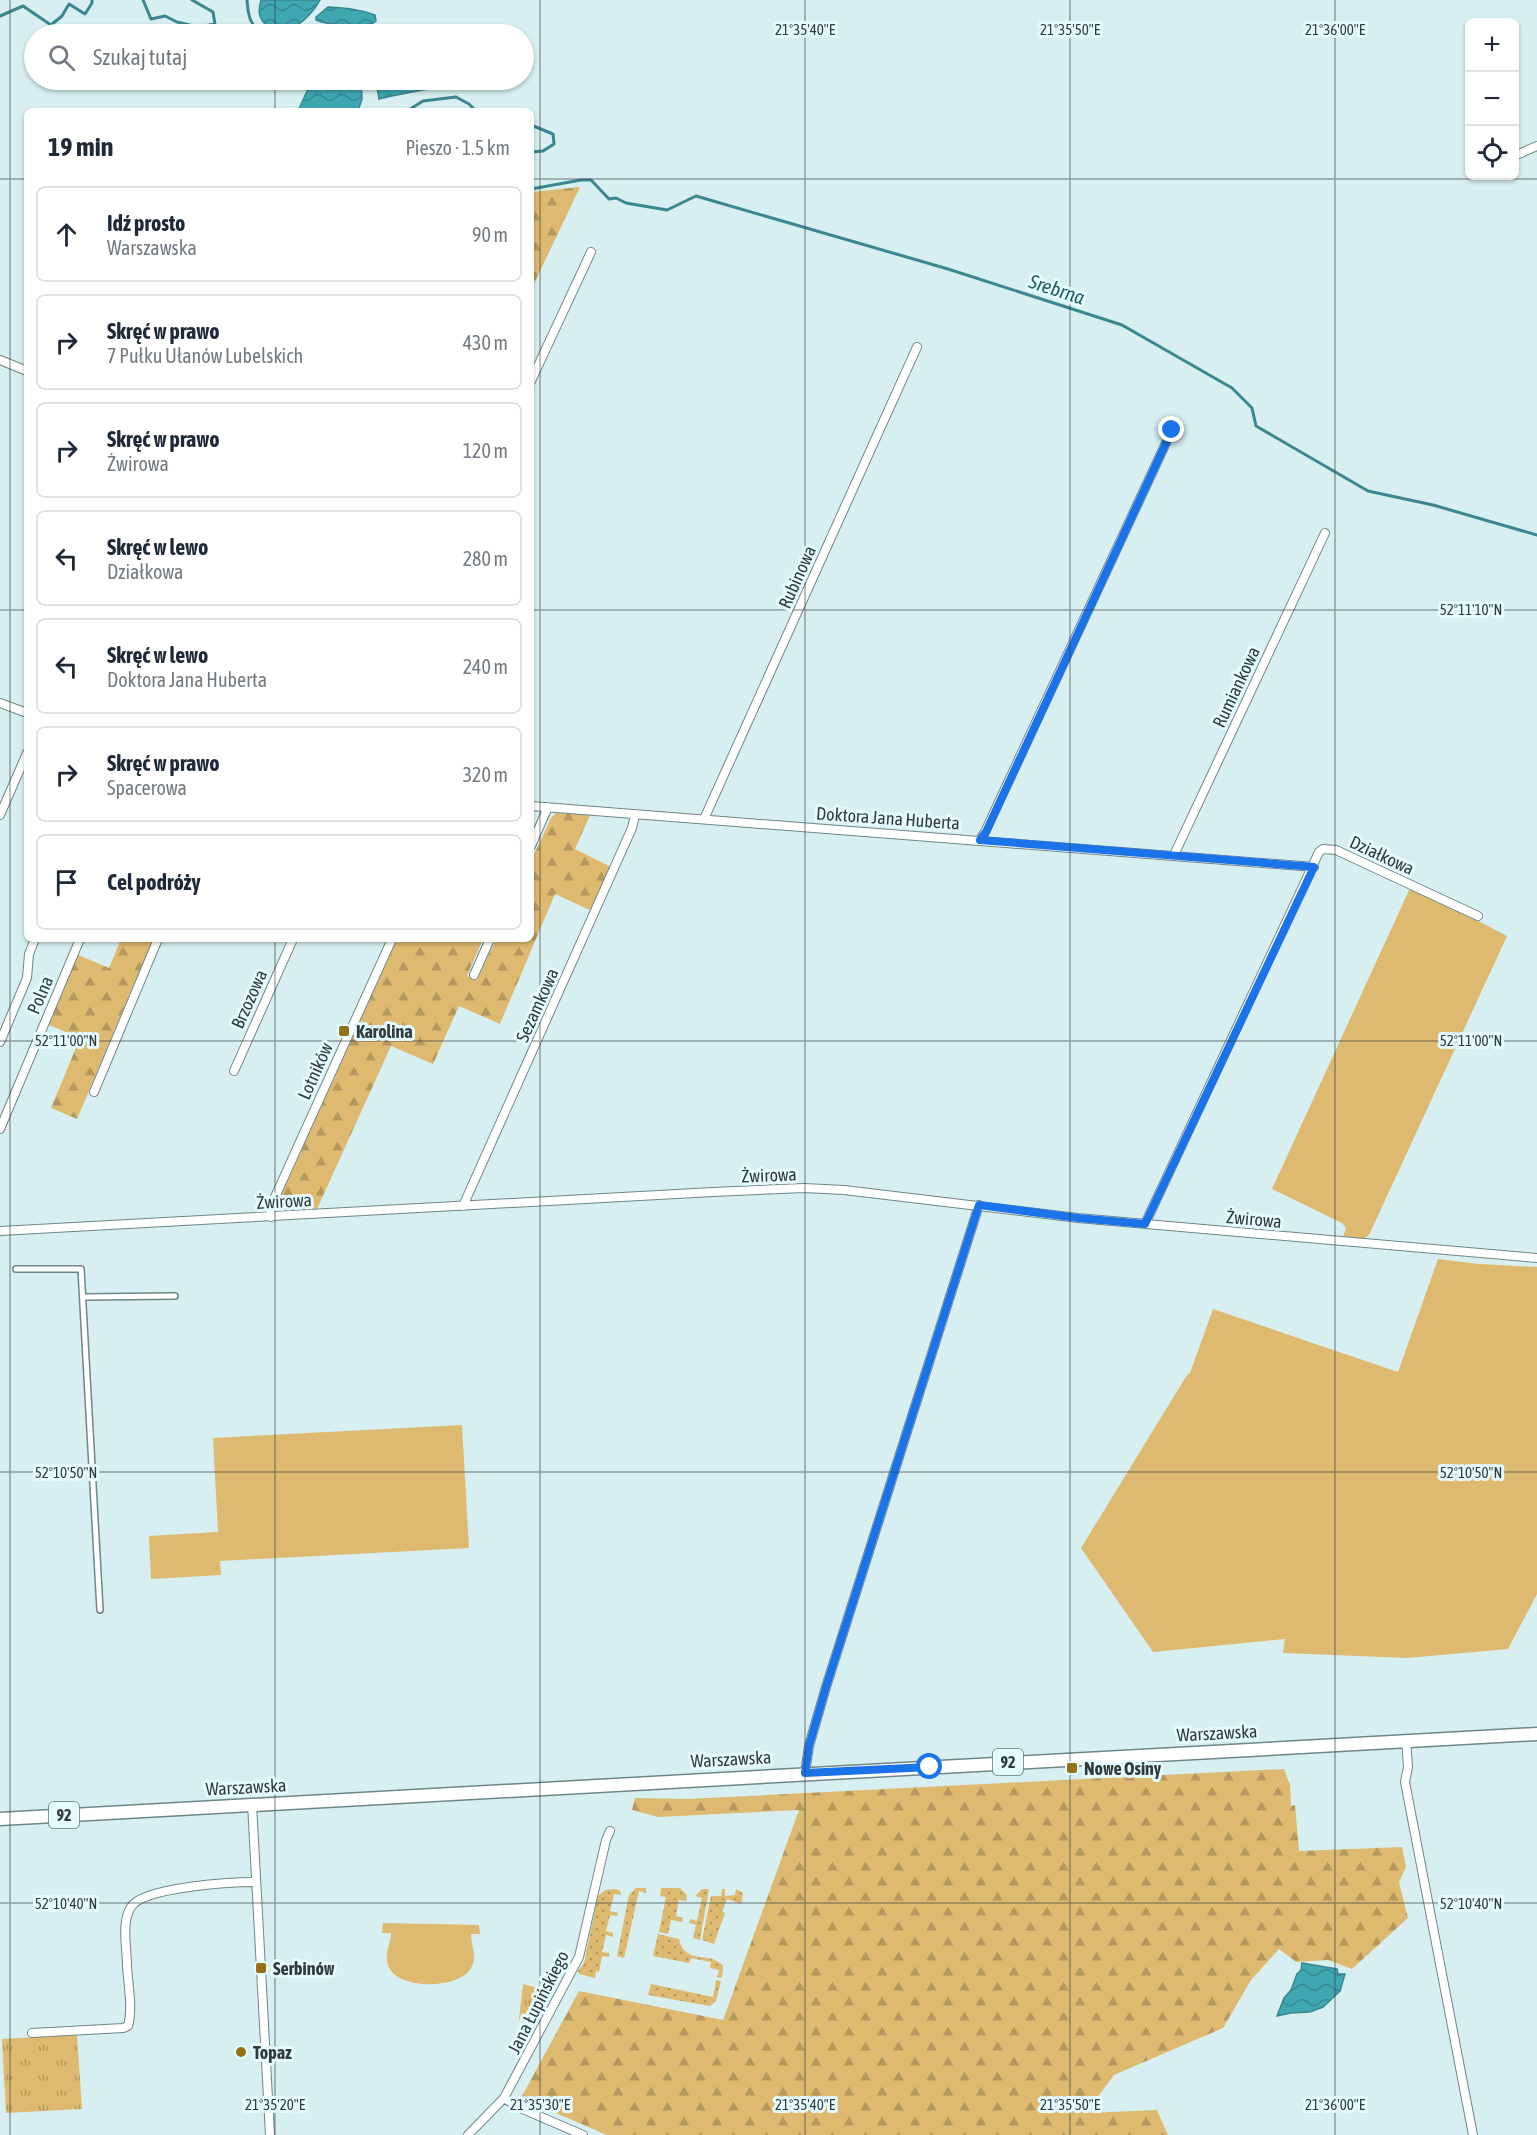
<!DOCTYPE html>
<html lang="pl">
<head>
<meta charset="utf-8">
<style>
	body { margin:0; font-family:"Asap Condensed",sans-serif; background:#f6f6f7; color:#1f2937 }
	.controls { position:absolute; right:18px; top:18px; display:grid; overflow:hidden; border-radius:9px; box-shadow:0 2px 4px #0004 }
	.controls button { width:54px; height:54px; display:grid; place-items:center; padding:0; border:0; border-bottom:2px solid #e0e1e3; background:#fff; color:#1f2937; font:30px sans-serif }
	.stop { position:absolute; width:18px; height:18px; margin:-14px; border:4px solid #1a73e8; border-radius:50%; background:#fff }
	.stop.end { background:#1a73e8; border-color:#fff; box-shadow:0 2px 6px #0008 }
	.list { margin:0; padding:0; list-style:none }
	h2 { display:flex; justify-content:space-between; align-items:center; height:78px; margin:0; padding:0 24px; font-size:26px }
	h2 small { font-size:20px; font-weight:400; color:#747a83 }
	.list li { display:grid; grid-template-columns:39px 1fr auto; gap:18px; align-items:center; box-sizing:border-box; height:96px; margin:0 12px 12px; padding:0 12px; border:2px solid #e0e1e3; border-radius:9px }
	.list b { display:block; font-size:22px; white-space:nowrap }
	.list p { margin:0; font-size:20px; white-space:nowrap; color:#747a83 }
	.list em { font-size:20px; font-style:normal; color:#747a83 }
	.icon { flex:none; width:33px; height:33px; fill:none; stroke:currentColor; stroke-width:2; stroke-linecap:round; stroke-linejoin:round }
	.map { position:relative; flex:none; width:1537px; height:2135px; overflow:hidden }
	.search { position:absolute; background:#fff; box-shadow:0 2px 4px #0004; left:24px; top:24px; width:510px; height:66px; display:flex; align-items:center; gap:15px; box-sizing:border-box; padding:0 21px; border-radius:33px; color:#747a83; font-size:22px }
	.panel { position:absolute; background:#fff; box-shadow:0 2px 4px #0004; left:24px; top:108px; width:510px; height:834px; border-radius:9px }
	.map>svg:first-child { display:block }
</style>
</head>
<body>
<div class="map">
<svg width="1537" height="2135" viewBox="0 0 1537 2135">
	<defs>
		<pattern id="grass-dots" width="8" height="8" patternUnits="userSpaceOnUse" patternTransform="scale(1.5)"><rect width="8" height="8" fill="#deba70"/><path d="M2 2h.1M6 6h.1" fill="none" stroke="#b5985d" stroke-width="1.8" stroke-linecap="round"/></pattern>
		<pattern id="forest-firs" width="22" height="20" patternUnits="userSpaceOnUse" patternTransform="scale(1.5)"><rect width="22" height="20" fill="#deba70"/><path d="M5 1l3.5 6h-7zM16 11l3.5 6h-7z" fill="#b5985d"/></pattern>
		<pattern id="park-tufts" width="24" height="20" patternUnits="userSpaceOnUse" patternTransform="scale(1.5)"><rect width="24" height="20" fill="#deba70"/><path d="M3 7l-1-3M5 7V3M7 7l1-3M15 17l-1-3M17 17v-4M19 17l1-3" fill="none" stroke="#b5985d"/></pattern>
		<pattern id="water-waves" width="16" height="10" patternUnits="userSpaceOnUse" patternTransform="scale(1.5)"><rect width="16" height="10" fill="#3ea7b2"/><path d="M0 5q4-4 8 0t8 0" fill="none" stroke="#358992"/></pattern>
	</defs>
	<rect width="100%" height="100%" fill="#d7eff1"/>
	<path fill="url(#grass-dots)" d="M636,1888h10v5l-7,-2 -15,67 -7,-2 12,-61z
		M661,1888h19l7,7 -1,6 -7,-1 -3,16 7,2 -1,4 -11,-2 -3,14 -9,-2 7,-35 -6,-1z
		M616,1889l4,2 1,4 -7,-1 -4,17 8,2 -1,3 -7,-1 -4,16 7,2v4l-7,-2 -4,17 7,1v4l-7,-1 -3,16 -3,-1 -1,7 -16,-4 -1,-3 6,-8 14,-67 7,-6z
		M702,1889h7l-9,51 -7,-2 3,-13 -7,-2 1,-4 7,2 5,-23 -7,-2z
		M722,1889h3v7l10,-1 1,-6 7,4 -2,11 -14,-5 -5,13 3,1 -11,31 -12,-4 9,-44h10z
		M658,1934l21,5c6,27 31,11 44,27l-1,12 -5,-1 2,-7 -9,-2 1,-6 -20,-4 -2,5 -36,-7z
		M716,1980l5,1 -5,20 -6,5 -62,-11 3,-11 62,13z"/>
	<path fill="url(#forest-firs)" d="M580,187l-49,103v-98z
		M556,813l34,2 -15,34 36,18 -19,44 -37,-17 -55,130 -41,-18 -26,58 -42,-18 -74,163 -36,1 -4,-6 120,-265h86l-16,37 10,4 19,-41h35v-78l20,-43z
		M121,939h32l-76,180 -26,-11 29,-70 -33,-14 29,-70 33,14z
		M1284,1769l6,16 1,21 4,-1 4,46 103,-4 4,20 -7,15 9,36 -56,51 -24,-9 -32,2 -17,-13 -28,31 -28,48 -109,47 -28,38 71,-3 11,25h-561l-86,-37 58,-107 144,29 76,-210 -141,7 -26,-7 3,-12 52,1z"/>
	<path fill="url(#park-tufts)" d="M523,1984l19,5 -18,33 -5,-3z
		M77,2035l5,74 -76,4 -4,-74z"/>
	<path fill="#deba70" d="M1411,886l96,50 -138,299 -6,4 -20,-2 3,-9 -4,-5 -70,-34z
		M1438,1259l41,5 58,3v327l-29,55 -101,9 -124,-5 2,-14 -132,13 -72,-104 106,-173 3,-2 23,-64 185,63z
		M462,1425l7,123 -249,13 1,14 -70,4 -2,-43 69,-4 -5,-94z
		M383,1923l96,2 1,9h-9c0,11 6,22 1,32 -10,24 -76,25 -84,-1 -4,-12 3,-21 3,-32h-9z"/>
	<path fill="url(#water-waves)" stroke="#3a878f" stroke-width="1.5" d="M261,0h59c-8,16 -36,43 -53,26 -9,-8 -9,-15 -6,-26z
		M328,7c17,1 32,2 47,8l1,6c-8,8 -49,4 -60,-1v-3z
		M312,80h49l1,19 -4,12h-60z
		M376,80h100l-3,7c-9,2 -18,-1 -28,0 -23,2 -44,7 -66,12z
		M1302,1963l35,6 1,5h7l-5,17 -17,16 -13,5 -19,1 -14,3 7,-18 7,-8 6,-16 4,-4z"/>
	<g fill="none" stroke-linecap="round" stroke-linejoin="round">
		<path stroke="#3a878f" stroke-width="3" d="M143,0l8,19 14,-3 12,6 21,5 17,-3 -2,-12 -21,-12
			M247,0c1,16 3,26 17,34
			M0,16l23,-10 28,19 11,-9 7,-12 16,10 7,-11v-3
			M302,34l21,-2 1,2
			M407,111l16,-10 33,-4 13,7 7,7
			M531,125l22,9 1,10 -11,7 -12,1
			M531,189l50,-9h10l18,19 7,-1 10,5 41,7 29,-14 252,73 174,56 110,63 20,20 4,18 112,65 65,14 104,30"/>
		<defs>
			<path id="pedestrian" d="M16,1269h65l19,341
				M83,1297l92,-1"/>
			<path id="minor" d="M1514,156l23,-10
				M0,360l27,11
				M531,381l60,-129
				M0,703l27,10
				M531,806l783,61
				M0,815l27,-62
				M704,819l213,-472
				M980,840l5,-8 187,-402
				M531,846l17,-39
				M1174,855l151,-322
				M474,975l16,-36
				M0,1042l27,-64 2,-24 6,-15
				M234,1071l59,-132
				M94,1092l64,-153
				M0,1129l80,-190
				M463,1206l169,-378 3,-13
				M271,1217l-1,-9 122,-269
				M1145,1224l174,-372 4,-3 13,1 142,66
				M0,1231l713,-39 91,-4 40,2 234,28 459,40
				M1406,1740l2,27 -3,15 68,353
				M805,1773l4,-27 17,-59 153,-482
				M252,1804l18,331
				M32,2033l91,-5 5,-2c5,-18 0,-42 -1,-60 0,-18 -6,-44 4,-59 12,-20 101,-25 125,-25
				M504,2098l14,9 65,28
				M468,2135l36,-37 75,-141 27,-117 4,-9"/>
			<path id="primary" d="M0,1819l1537,-85"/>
		</defs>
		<use href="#pedestrian" stroke="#6f8688" stroke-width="8"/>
		<use href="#minor" stroke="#6f8688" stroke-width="10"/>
		<use href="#primary" stroke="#6f8688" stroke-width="15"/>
		<use href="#pedestrian" stroke="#fff" stroke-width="5"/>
		<use href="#minor" stroke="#fff" stroke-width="8"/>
		<use href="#primary" stroke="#fff" stroke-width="12"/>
	</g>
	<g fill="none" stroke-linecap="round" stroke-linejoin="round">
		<path stroke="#1a73e8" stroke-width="8" d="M930,1767l-125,6 4,-27 17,-59 153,-482 99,13 67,6 169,-357 -334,-27 6,-8 186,-402"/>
	</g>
	<path fill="none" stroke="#313b3c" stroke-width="1.5" stroke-opacity="0.45" d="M10,0v2135M275,0v34M540,0v2135M805,0v2135M1070,0v2135M1335,0v2135M275,80v31M0,179h27M531,179h1006M0,610h27M531,610h1006M275,939v1196M0,1041h1537M0,1472h1537M0,1903h1537"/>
	<g fill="#957119" stroke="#e4fcff" stroke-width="2">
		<rect x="338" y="1025" width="12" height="12" rx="3"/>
		<rect x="1066" y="1762" width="12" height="12" rx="3"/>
		<rect x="255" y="1962" width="12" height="12" rx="3"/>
		<circle cx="241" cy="2052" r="6"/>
	</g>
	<g text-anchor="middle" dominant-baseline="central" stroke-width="6" stroke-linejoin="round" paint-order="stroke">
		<g fill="#e4fcff" stroke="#677576" stroke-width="1.5">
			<rect x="993" y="1749" width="30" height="26" rx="4.5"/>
			<rect x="49" y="1802" width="30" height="26" rx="4.5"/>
		</g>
		<g font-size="16" font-weight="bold" fill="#313b3c">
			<text x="1008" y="1762">92</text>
			<text x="64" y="1815">92</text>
		</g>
		<g font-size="18" fill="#313b3c" stroke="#e4fcff">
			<text transform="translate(797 577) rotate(-66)">Rubinowa</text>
			<text transform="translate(1236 687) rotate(-65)">Rumiankowa</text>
			<text transform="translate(888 818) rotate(4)">Doktora Jana Huberta</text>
			<text transform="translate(1382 855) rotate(25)">Działkowa</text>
			<text transform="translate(40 995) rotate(-67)">Polna</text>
			<text transform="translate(249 999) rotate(-66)">Brzozowa</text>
			<text transform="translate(537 1005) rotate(-66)">Sezamkowa</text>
			<text transform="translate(315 1071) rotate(-66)">Lotników</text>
			<text transform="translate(769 1175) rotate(-2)">Żwirowa</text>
			<text transform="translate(284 1201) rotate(-3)">Żwirowa</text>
			<text transform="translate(1254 1219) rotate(5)">Żwirowa</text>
			<text transform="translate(1217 1733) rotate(-3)">Warszawska</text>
			<text transform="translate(731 1759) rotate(-3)">Warszawska</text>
			<text transform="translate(246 1787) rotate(-3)">Warszawska</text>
			<text transform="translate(538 2002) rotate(-63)">Jana Łupińskiego</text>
		</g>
		<g font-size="18" font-weight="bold" fill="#313b3c" stroke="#e4fcff" text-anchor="start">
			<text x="356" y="1031">Karolina</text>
			<text x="1084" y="1768">Nowe Osiny</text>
			<text x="273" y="1968">Serbinów</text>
			<text x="253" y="2052">Topaz</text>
		</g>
		<g font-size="20" font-style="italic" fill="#235d63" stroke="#e4fcff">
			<text transform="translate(1057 289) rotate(18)">Srebrna</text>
		</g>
	</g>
	<g font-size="15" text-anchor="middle" fill="#313b3c" stroke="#e4fcff" stroke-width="6" stroke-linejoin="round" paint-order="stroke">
		<text x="805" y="35">21°35'40"E</text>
		<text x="1070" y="35">21°35'50"E</text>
		<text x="1335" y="35">21°36'00"E</text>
		<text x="1471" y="615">52°11'10"N</text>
		<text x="66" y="1046">52°11'00"N</text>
		<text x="1471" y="1046">52°11'00"N</text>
		<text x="66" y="1478">52°10'50"N</text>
		<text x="1471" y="1478">52°10'50"N</text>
		<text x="66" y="1909">52°10'40"N</text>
		<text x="1471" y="1909">52°10'40"N</text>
		<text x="275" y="2110">21°35'20"E</text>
		<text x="540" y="2110">21°35'30"E</text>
		<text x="805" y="2110">21°35'40"E</text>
		<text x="1070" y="2110">21°35'50"E</text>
		<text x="1335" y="2110">21°36'00"E</text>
	</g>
</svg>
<div class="controls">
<button>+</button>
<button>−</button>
<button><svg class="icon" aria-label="locate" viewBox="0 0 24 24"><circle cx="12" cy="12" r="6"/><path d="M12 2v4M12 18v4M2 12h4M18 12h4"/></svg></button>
</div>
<div class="stop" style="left:930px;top:1767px"></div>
<div class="stop end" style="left:1172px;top:430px"></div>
<div class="search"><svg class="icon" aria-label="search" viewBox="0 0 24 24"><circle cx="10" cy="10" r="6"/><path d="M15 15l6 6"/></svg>Szukaj tutaj</div>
<section class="panel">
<h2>19 min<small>Pieszo · 1.5 km</small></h2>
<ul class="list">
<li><svg class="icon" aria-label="ahead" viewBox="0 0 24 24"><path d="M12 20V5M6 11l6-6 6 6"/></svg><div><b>Idź prosto</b><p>Warszawska</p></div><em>90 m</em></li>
<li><svg class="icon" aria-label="right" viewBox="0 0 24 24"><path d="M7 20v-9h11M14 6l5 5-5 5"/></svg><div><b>Skręć w prawo</b><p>7 Pułku Ułanów Lubelskich</p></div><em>430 m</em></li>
<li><svg class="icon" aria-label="right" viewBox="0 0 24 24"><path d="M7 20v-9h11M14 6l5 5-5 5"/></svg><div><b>Skręć w prawo</b><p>Żwirowa</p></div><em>120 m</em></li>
<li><svg class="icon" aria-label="left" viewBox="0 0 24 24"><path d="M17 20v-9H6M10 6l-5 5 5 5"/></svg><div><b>Skręć w lewo</b><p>Działkowa</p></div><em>280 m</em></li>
<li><svg class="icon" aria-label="left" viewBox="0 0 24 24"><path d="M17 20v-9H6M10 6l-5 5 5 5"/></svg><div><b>Skręć w lewo</b><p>Doktora Jana Huberta</p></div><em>240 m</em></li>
<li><svg class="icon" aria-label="right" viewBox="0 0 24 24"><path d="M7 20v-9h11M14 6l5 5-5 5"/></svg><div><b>Skręć w prawo</b><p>Spacerowa</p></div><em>320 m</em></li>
<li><svg class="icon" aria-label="arrive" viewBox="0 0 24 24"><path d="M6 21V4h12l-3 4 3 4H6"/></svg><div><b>Cel podróży</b></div></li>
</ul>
</section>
</div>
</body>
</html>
